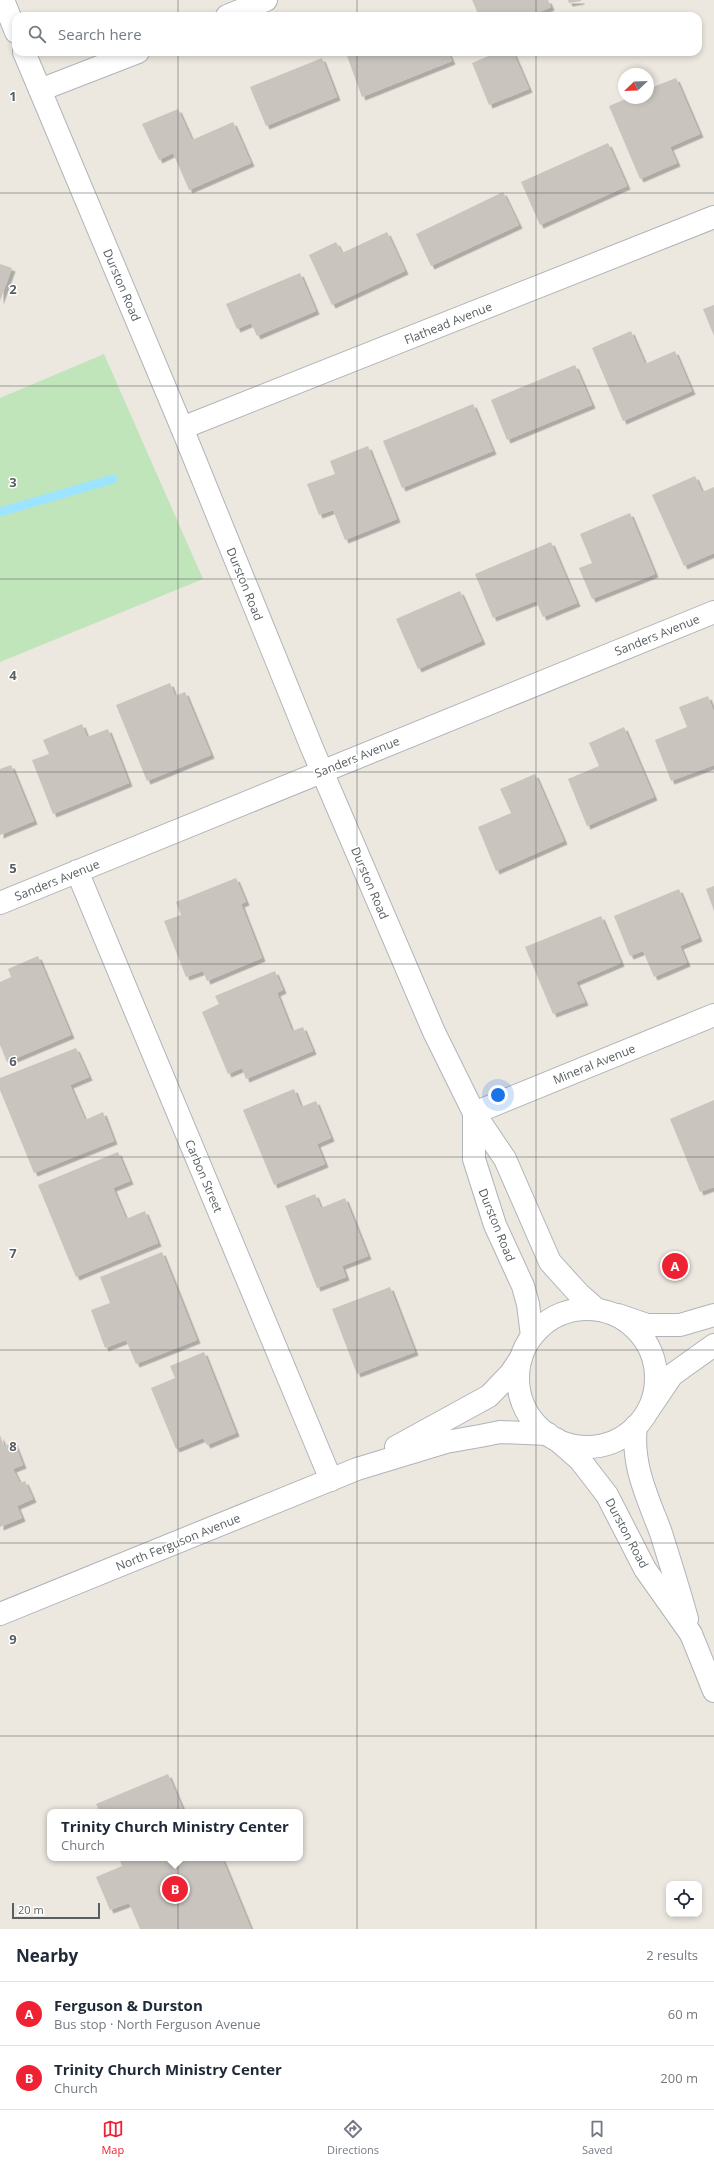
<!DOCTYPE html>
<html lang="en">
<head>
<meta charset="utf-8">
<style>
	body { margin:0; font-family:"Open Sans",sans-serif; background:#f6f6f7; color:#1f2937 }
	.controls { position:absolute; right:12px; bottom:12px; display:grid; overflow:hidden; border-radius:8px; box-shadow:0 2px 6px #0003 }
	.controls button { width:36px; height:36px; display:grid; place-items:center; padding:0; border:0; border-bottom:1px solid #e0e1e3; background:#fff; color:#1f2937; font:20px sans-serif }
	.compass { position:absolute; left:618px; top:68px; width:36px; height:36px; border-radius:50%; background:#fff; box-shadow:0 2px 6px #0003; rotate:247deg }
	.scale { position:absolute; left:12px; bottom:10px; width:88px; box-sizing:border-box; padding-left:4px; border:2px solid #585e61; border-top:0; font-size:11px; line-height:14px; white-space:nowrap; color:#585e61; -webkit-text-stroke:3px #fff; paint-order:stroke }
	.you { position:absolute; left:498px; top:1095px; width:14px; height:14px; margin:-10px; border:3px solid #fff; border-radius:50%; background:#1a73e8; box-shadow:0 0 0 6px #1a73e833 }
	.badge { display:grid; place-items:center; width:26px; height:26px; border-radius:50%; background:#ef2233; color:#fff; font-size:13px; font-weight:700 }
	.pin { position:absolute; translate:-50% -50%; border:2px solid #fff; box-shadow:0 1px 4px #0006 }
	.popup { position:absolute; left:47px; top:1809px; width:256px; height:52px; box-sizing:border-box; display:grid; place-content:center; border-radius:8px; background:#fff; filter:drop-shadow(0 1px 3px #0005); font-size:13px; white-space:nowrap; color:#747a83 }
	.popup b { font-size:15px; color:#1f2937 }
	.popup::after { content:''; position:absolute; left:50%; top:100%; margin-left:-8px; border:8px solid transparent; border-top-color:#fff }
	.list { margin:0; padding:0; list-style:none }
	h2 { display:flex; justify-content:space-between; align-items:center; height:52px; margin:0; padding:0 16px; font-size:17px }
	h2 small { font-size:13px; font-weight:400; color:#747a83 }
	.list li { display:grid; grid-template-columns:26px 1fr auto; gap:12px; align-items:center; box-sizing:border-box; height:64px; padding:0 16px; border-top:1px solid #e0e1e3 }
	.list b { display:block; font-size:15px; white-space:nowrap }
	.list p { margin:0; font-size:13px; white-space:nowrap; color:#747a83 }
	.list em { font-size:13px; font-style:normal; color:#747a83 }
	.icon { flex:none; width:22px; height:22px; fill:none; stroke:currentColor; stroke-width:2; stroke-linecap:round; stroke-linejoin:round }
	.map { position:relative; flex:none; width:714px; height:1929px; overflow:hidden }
	.search { position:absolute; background:#fff; box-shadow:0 2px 6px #0003; left:12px; right:12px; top:12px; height:44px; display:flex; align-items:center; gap:10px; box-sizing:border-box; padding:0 14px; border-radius:12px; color:#747a83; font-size:15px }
	.sheet { height:180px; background:#fff }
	nav { display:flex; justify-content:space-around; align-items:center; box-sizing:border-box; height:56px; border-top:1px solid #e0e1e3; background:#fff; font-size:11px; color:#747a83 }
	nav a { display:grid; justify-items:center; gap:2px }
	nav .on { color:#ef2233 }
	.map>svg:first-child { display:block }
</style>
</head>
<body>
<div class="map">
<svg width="714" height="1929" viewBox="0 0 714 1929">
	<defs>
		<filter id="shadow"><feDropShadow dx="3.5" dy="3.5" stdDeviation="0" flood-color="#0004"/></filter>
	</defs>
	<rect width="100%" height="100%" fill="#ece7df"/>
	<path fill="#c1e5ba" d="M104,354l99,225 -203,83v-264z"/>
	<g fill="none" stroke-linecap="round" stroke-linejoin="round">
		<path stroke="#9ce4ff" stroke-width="9" d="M0,512l113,-33"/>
	</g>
	<path fill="#c9c4be" filter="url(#shadow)" d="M472,0h76l3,7 -20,9h-52z
		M568,0h13v1l-12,2z
		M356,52h92l4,9 -90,36 -15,-41z
		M498,52h15l16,37 -40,16 -17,-42z
		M322,58l15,39 -71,29 -16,-39z
		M676,78l24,56 -30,13 7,16 -37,16 -31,-73 19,-8h20v-9z
		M178,109l14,31 41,-18 18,41 -62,27 -16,-37 -14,7 -17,-36z
		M608,143l19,43 -87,39 -19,-43z
		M503,192l16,33 -88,41 -15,-32z
		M387,232l18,39 -73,34 -23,-50 27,-13 6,11z
		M0,264l12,4 -12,33z
		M300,273l16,38 -59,25 -6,-13 -14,6 -11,-25z
		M714,305v31l-11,-27z
		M631,331l14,33 30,-13 17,40 -69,30 -31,-73z
		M575,365l17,40 -85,35 -16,-40z
		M473,404l20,47 -91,37 -19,-47z
		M368,446l29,73 -52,21 -12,-30 -14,5 -12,-31 28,-10 -5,-13z
		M695,476l7,16 12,-5v66l-30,13 -32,-71z
		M630,513l25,61 -63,25 -13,-31 13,-5 -12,-29z
		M551,542l26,61 -34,14 -7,-16 -43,17 -18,-44z
		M460,591l22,50 -64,28 -22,-50z
		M170,683l5,13 10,-4 26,63 -64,26 -31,-76z
		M708,696l6,16v53l-43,16 -16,-41 32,-13 -8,-20z
		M82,724l5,13 21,-8 21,54 -76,31 -21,-54 17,-6 -6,-14z
		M624,727l30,70 -67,29 -19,-47 31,-13 -10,-23z
		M11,765l23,56 -34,14v-66z
		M535,774l29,67 -68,30 -18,-44 33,-14 -11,-24z
		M236,878l10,24 -5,2 21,54 -55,23 -4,-10 -17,6 -22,-56 17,-6 -5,-13z
		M714,886v25l-8,-22z
		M679,889l20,49 -19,8 7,17 -33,14 -11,-26 -13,5 -16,-40z
		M601,916l20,47 -45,19 9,20 -32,12 -28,-67z
		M38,956l33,79 -64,27 -7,-17v-63l11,-5 -3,-8z
		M275,971l8,19 -6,3 15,38 11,-4 10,24 -67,28 -4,-11 -14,6 -26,-62 17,-8 -4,-8z
		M76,1048l13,29 -19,8 15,35 18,-8 11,29 -80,32 -34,-83v-12z
		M294,1089l7,18 15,-6 15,37 -14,6 8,20 -51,21 -31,-75z
		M714,1100v87l-14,5 -30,-73z
		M118,1152l12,29 -17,7 13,31 19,-8 13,32 -82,34 -38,-92z
		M315,1194l6,14 24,-10 23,58 -26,10 4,11 -29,11 -32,-82z
		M162,1252l35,88 -61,24 -10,-24 -21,8 -14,-38 19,-7 -10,-26z
		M390,1287l25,65 -58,22 -25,-65z
		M204,1352l32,81 -29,12 -4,-7 -27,11 -25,-61 24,-10 -5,-12z
		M0,1435l4,11 10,-4 9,23 -10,4 7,14 5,-2 8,18 -16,7 5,12 -22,9z
		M168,1774l16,38h-84l-4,-8z
		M119,1858h84l2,3 6,-3h11l29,71h-111l-11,-26 -19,7 -14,-33 26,-11z"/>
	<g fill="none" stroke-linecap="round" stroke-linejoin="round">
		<defs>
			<path id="minor" d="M227,16l39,-16
				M40,90l98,-38
				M182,428l532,-211
				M77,871l254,609
				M0,903l714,-291
				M474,1113l240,-98"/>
			<path id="tertiary" d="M618,1315l29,10h33l34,-10
				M649,1409l23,-34 42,-30
				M636,1426c-5,39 12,72 25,107 9,29 18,57 26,86
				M556,1439l24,21 27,35 38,74 46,65
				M396,1447l93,-51 22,-23 10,-15
				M0,1614l357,-145 89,-27 34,-6 20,-4 48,2"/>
			<path id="secondary" d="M3,0l13,32
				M24,52l158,376 130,320 122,284 40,81 31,46 45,103 29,32 16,14
				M474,1113v46l21,66 28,61 5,18 4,32
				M518 1378a69 69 0 1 1 138 0a69 69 0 1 1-138 0Z
				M691,1634l23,57"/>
		</defs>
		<use href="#minor" stroke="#b0b4b8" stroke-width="24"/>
		<use href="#tertiary" stroke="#b0b4b8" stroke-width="24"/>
		<use href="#secondary" stroke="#afb5b8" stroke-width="24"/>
		<use href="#minor" stroke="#fff" stroke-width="22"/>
		<use href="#tertiary" stroke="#fff" stroke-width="22"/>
		<use href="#secondary" stroke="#fff" stroke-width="22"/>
	</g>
	<path fill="none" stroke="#585e61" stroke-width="1" stroke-opacity="0.55" d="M178,0v16M357,0v16M536,0v16M178,52v1877M357,52v1877M536,52v1877M0,193h714M0,386h714M0,579h714M0,772h714M0,964h714M0,1157h714M0,1350h714M0,1543h714M0,1736h714"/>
	<g text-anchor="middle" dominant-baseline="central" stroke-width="3" stroke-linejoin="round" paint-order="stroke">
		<g font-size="12" fill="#585e61" stroke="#fff">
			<text transform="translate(122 285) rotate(67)">Durston Road</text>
			<text transform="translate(448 323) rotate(-22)">Flathead Avenue</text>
			<text transform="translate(245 584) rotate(68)">Durston Road</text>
			<text transform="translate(657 635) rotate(-22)">Sanders Avenue</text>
			<text transform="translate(357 757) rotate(-22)">Sanders Avenue</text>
			<text transform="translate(57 880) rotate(-22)">Sanders Avenue</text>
			<text transform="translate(370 883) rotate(67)">Durston Road</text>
			<text transform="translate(594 1064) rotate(-22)">Mineral Avenue</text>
			<text transform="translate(204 1176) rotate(67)">Carbon Street</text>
			<text transform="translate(497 1225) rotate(68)">Durston Road</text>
			<text transform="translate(627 1533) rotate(62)">Durston Road</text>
			<text transform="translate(178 1542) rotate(-22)">North Ferguson Avenue</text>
		</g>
	</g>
	<g font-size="13" text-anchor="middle" font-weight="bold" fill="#585e61" stroke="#fff" stroke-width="3" stroke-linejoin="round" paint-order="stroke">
		<text x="13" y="101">1</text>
		<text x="13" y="294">2</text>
		<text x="13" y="487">3</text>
		<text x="13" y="680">4</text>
		<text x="13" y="873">5</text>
		<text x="13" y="1066">6</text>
		<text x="13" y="1258">7</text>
		<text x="13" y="1451">8</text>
		<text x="13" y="1644">9</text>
	</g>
</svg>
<div class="controls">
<button><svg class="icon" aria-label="locate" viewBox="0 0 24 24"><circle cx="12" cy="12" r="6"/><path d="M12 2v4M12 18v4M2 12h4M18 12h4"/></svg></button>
</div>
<svg class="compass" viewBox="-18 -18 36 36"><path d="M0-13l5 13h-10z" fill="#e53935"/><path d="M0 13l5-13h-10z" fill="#747a83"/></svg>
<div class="scale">20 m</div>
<div class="you"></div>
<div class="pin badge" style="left:675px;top:1266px">A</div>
<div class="pin badge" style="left:175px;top:1889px">B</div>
<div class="popup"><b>Trinity Church Ministry Center</b>Church</div>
<div class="search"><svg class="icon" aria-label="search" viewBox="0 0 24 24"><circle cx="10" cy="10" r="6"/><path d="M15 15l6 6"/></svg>Search here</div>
</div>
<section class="sheet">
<h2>Nearby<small>2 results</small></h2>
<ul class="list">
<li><span class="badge">A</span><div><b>Ferguson &amp; Durston</b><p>Bus stop · North Ferguson Avenue</p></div><em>60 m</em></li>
<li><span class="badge">B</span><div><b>Trinity Church Ministry Center</b><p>Church</p></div><em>200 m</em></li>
</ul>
</section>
<nav>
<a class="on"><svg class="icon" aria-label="map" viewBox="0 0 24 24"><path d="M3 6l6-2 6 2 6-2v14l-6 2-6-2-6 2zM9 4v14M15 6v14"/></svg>Map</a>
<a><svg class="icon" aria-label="directions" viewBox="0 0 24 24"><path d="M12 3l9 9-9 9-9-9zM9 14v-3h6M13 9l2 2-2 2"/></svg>Directions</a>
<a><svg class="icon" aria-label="saved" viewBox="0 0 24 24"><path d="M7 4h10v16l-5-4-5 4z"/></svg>Saved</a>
</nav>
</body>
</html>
